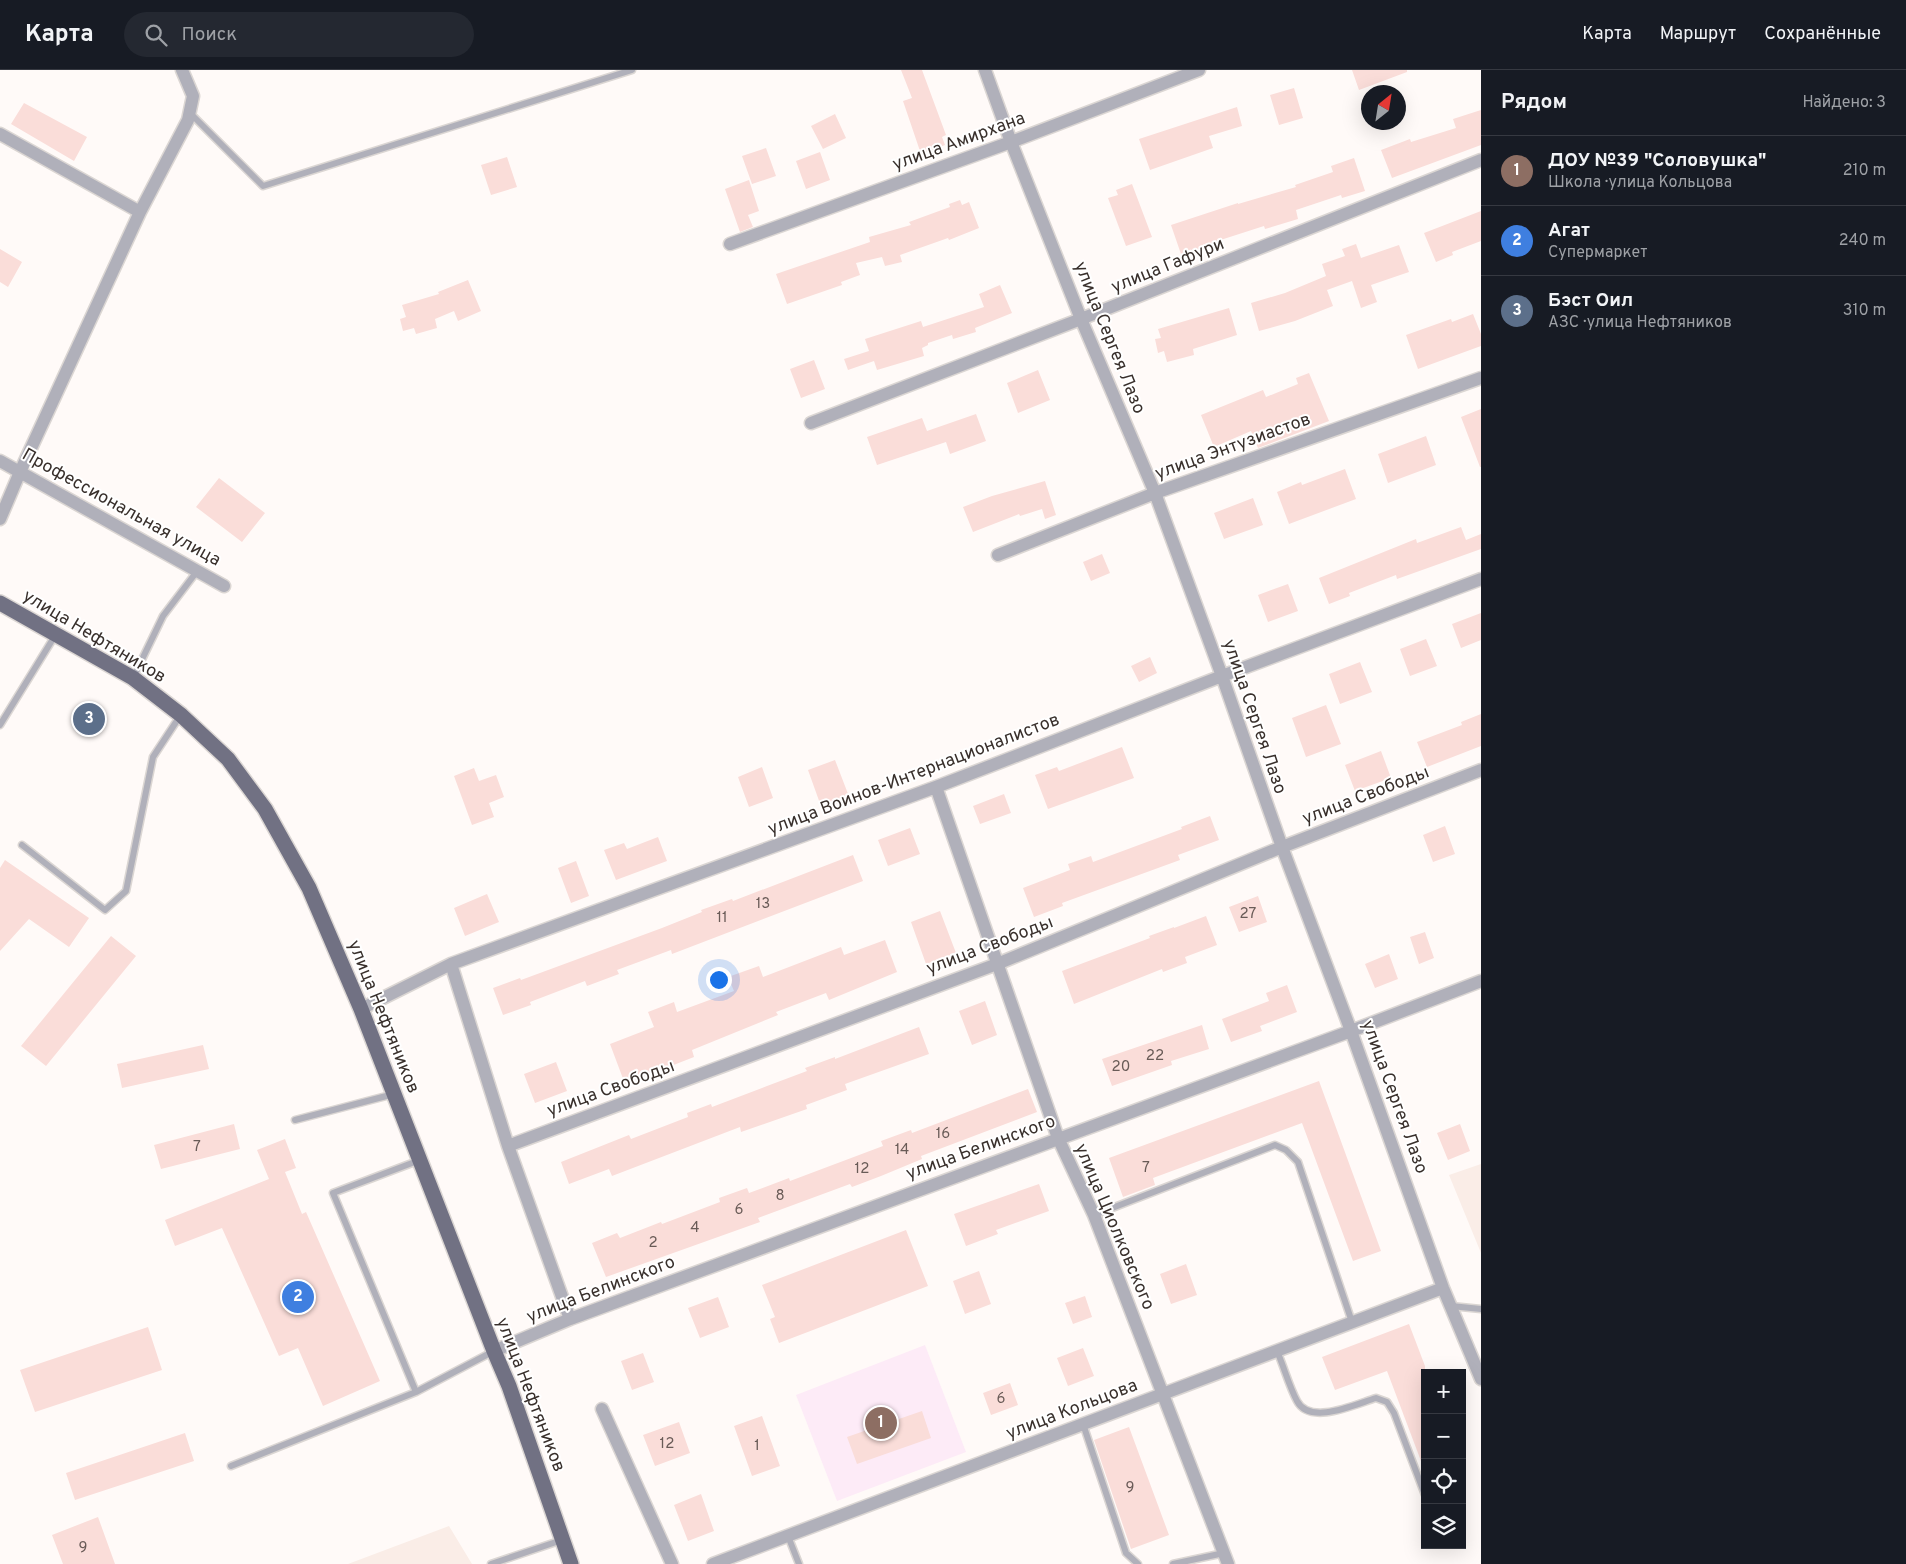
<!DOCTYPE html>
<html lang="ru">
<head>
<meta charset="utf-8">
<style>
	body { margin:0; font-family:Overpass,sans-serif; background:#242831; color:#f1f3f6 }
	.controls { position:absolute; right:15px; bottom:15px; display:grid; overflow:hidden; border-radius:0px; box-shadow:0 5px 20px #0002 }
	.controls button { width:45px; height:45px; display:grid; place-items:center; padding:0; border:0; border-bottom:1px solid #363941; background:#171b24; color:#f1f3f6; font:25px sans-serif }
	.compass { position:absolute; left:1361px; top:15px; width:45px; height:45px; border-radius:50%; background:#171b24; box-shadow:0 5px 20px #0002; rotate:30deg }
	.you { position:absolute; left:718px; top:909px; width:18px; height:18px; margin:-12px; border:4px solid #fff; border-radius:50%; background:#1a73e8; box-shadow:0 0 0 8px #1a73e833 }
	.badge { display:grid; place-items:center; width:32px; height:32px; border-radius:50%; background:#196fbd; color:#fff; font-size:16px; font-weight:700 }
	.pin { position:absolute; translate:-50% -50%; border:2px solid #fff; box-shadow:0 1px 5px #0006 }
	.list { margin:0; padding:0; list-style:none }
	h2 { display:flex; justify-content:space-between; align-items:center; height:65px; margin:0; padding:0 20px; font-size:21px }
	h2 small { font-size:16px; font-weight:400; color:#9ea1a6 }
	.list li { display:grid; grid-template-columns:32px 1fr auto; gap:15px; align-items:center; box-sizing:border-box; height:70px; padding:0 20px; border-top:1px solid #363941 }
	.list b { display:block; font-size:19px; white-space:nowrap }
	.list p { margin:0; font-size:16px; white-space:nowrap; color:#9ea1a6 }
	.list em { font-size:16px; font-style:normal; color:#9ea1a6 }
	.icon { flex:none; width:28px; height:28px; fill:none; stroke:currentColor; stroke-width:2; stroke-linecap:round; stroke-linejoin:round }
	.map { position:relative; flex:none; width:1481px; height:1494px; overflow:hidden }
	header { display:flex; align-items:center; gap:30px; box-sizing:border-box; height:70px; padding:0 25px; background:#171b24; border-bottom:1px solid #363941 }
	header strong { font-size:24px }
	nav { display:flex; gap:28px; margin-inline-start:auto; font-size:18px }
	.search { width:350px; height:45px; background:#242831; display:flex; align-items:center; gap:12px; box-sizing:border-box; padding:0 18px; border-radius:28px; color:#9ea1a6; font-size:19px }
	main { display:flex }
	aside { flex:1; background:#171b24 }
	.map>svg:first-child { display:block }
</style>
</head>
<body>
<header>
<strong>Карта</strong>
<div class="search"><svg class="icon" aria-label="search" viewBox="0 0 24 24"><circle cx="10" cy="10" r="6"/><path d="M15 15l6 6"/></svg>Поиск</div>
<nav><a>Карта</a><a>Маршрут</a><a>Сохранённые</a></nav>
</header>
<main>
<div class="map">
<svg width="1481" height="1494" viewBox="0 0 1481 1494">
	<rect width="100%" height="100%" fill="#fffaf8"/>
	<path fill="#faede7" d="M1481,1094v89l-32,-78z
		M449,1456l23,38h-124z"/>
	<path fill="#fdebf7" d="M925,1275l41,107 -129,49 -41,-106z"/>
	<path fill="#faddd9" d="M901,0h21l24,65 -4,2 3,8 -24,9 -18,-53 9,-3z
		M1352,0h55v2l-48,18z
		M1294,18l9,30 -24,7 -9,-30z
		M24,33l63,34 -13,24 -63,-37z
		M1237,37l5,19 -33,10 4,12 -63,22 -11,-31z
		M1481,40v35l-89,33 -11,-28 29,-11 1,3 45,-14 -3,-9z
		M835,44l11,24 -23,11 -12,-23z
		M766,78l10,28 -24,8 -10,-28z
		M820,82l10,28 -24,9 -10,-28z
		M507,87l10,30 -26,8 -10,-30z
		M1354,88l11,33 -23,7 -1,-3 -45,15 2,9 -33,10 -1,-3 -59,19 1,3 -24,9 -11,-32 67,-22v1l58,-17 -1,-2 38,-13 -2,-6z
		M749,110l10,31 -11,4 5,12 -13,5 -15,-43z
		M1132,114l20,53 -26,9 -18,-48 10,-3 -2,-5z
		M960,130l2,5 7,-3 10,26 -30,12 -1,-2 -48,17 2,7 -17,4 -3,-9 -26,6 4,12 -19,7 1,3 -55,19 -11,-30 94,-32 -1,-5 42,-12 -2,-3 41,-15 -1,-3z
		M1481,141v30l-29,11 1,3 -17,7 -12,-29z
		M1356,174l5,14 38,-13 10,27 -38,13 6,17 -16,6 -9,-27 -25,9 6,16 -38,15 -36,10 -8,-28 34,-10 41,-17 -4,-12 23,-8 -3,-7z
		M0,179l22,13 -14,25 -8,-5z
		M468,210l13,31 -23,10 -4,-10 -19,8 2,9 -21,6 -2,-6 -11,3 -3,-12 6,-2 -4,-12 37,-11 -1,-2z
		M1000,215l12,28 -37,15 1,4 -23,7 -1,-4 -24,8v2l-6,3 2,8 -47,14 -3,-9 -26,9 -4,-11 25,-8 -4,-12 56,-18 2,6 61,-20 -5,-13z
		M1229,238l8,27 -44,14 1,6 -27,7 -3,-11 -6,2 -3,-14 6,-1 -3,-9z
		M1473,244l8,20v12l-63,23 -12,-34 45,-16 1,3z
		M814,290l11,29 -24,9 -11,-29z
		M1038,300l12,30 -32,13 -11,-30z
		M1309,303l20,48 -71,27 -7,-17 -37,16 -13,-32 62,-25 3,7 32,-13 -2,-6z
		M1481,339v58h-1l-19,-50z
		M976,344l10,27 -36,13 -4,-12 -69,23 -10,-28 55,-19 5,13z
		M1426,366l10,29 -48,18 -10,-29z
		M1345,399l11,30 -67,25 -12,-32 24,-10 1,3z
		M219,408l46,35 -23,29 -46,-35z
		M1045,411l11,34 -11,4 -3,-10 -22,7 -1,-2 -46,18 -10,-25 29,-11z
		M1253,428l10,27 -39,14 -10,-26z
		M1461,457l5,13 15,-6v15l-84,30 -1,-4 -47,18 1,3 -21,8 -10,-26 97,-39 1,4z
		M1102,484l8,19 -19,8 -8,-19z
		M1288,514l10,27 -30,11 -10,-27z
		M1481,543v27l-20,8 -9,-24z
		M1426,569l11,27 -27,10 -10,-27z
		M1150,587l7,16 -18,9 -8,-16z
		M1360,592l12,30 -32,12 -11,-30z
		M1326,635l15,39 -35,13 -14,-39z
		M1481,644v32l-54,21 -10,-25 45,-17 -1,-3z
		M1122,677l12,31 -86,31 -13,-34 22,-8 2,4z
		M1381,681l10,27 -36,13 -10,-26z
		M835,690l15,39 -28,10 -14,-39z
		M762,697l11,31 -24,9 -11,-30z
		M474,698l5,13 17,-6 8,22 -15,6 5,14 -22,8 -18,-49z
		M1004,724l7,19 -31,11 -7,-18z
		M1210,746l9,24 -41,15 2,5 -118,43 1,3 -29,11 -11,-29 47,-18 -2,-6 23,-8 2,6 89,-33 -1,-2z
		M1445,756l10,28 -22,8 -10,-27z
		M910,758l10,26 -32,12 -10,-26z
		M658,767l9,24 -51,19 -12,-30 20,-7 3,6z
		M853,785l10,26 -191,73 -1,-4 -54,20 2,4 -32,12 -2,-5 -55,21 1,3 -28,10 -10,-27 27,-10 1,2 141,-52 40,-16 -1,-2 31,-11 1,2z
		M5,790l84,58 -20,29 -40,-28 -29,32v-83z
		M576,791l13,35 -18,7 -13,-35z
		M487,824l12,28 -34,14 -11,-28z
		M1258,826l9,26 -28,10 -10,-25z
		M940,841l16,42 -30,11 -15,-42z
		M1206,846l11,29 -32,12 2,6 -24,9 -1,-3 -88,35 -12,-33 88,-33 -1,-2 25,-9v1z
		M1425,862l9,26 -15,6 -9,-27z
		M111,866l25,20 -90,110 -25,-20z
		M885,870l12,32 -68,28 -3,-7 -50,19 2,3 -86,35 2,7 -69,27 -15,-40 44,-17 -6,-15 26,-10 3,10 57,-21 -6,-14 31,-11 4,11 78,-30 3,8z
		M1389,884l9,25 -23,9 -10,-24z
		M1287,915l10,27 -37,14 2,5 -31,11 -9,-23 47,-18 -3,-8z
		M985,931l12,34 -25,10 -13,-34z
		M1202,955l7,24 -38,12 1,4 -60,21 -10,-27z
		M919,957l10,27 -84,30 2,6 -41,15 1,4 -66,23 -1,-5 -128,49 -3,-7 -40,15 -8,-22 68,-27 2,4 57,-22 -1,-4 24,-9 1,3 55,-21 40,-15 -2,-3 30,-11v2z
		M203,975l6,24 -87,19 -5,-24z
		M556,992l11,29 -32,12 -11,-29z
		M1319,1011l62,170 -28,10 -51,-138 -149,55 2,7 -32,12 -14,-39z
		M1028,1019l9,23 -116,44 1,3 -41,17 -29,11 -2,-3 -92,34 2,4 -154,55 -14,-34 25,-10 3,5 41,-16 1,2 58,-22 -1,-4 28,-10 2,5 40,-15 1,3 93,-35 -2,-5 30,-11 1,3z
		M234,1054l6,25 -79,20 -7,-24z
		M1460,1054l10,27 -22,9 -11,-27z
		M285,1069l11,29 -11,4 17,42 4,-2 74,169 -57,25 -25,-58 -19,8 -57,-128 -47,18 -10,-26 104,-41 -12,-29z
		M1039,1114l10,27 -53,19 2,4 -32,12 -12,-32z
		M906,1160l22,56 -149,57 -9,-24 5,-2 -13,-32z
		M1186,1194l11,31 -26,9 -11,-30z
		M979,1201l12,33 -26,10 -12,-33z
		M1085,1226l7,21 -19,7 -8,-21z
		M718,1227l11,30 -29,11 -12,-30z
		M1409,1254l16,42 -1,103 -37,-98 -52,19 -13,-33z
		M148,1257l14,43 -127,42 -15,-42z
		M1083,1278l11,28 -26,10 -11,-28z
		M643,1283l11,29 -22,8 -11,-29z
		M1010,1313l8,22 -27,10 -8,-22z
		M922,1341l9,27 -74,26 -10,-27z
		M762,1346l18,50 -28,10 -18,-50z
		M679,1352l11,31 -35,13 -12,-31z
		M1129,1357l40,108 -38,14 -37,-109z
		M185,1363l9,28 -119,39 -9,-27z
		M701,1424l13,37 -26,10 -14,-36z
		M98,1447l17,47h-52l-11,-29z"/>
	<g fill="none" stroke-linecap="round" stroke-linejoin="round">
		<defs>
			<path id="lane" d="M190,43l73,73 369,-116
				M133,608l30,-62 35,-46
				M0,655l56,-91
				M22,775l83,65 21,-19 27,-134 27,-41
				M295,1050l99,-26
				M1094,1145l181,-70 11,5 12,12 54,160
				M1451,1236l30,3
				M1277,1281c7,16 12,35 20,50 13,25 59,3 79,-3l11,4 7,11 31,82
				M416,1322l-83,-199 87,-33
				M1083,1354l43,129 12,11
				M231,1396l185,-74 78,-41
				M788,1466l11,28
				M491,1494l71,-24
				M1173,1494l51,-11"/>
			<path id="street" d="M985,0l26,72 70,177 74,174 67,183 60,171 69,184 92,257 38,91
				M0,64l140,78 -120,260 -20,47
				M140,142l48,-92 5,-24 -11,-26
				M730,174l281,-102 188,-72
				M811,353l270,-104 400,-159
				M0,391l224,125
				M998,485l157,-62 326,-115
				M936,717l122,351 36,77 134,349
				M451,894l57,182 62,173
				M361,939l90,-45 485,-177 286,-111 259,-97
				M508,1076l489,-182 285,-117 199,-77
				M494,1281l76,-32 781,-288 130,-50
				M602,1339l70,155
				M713,1494l730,-276"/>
			<path id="primary" d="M0,533l133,75 48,37 47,44 37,50 44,79 52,121 133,342 15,35 62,178"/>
		</defs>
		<use href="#lane" stroke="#dbd6d3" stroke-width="9"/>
		<use href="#street" stroke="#dbd6d3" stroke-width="15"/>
		<use href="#primary" stroke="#dbd6d3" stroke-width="18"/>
		<use href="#lane" stroke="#b0b0ba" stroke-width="6"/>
		<use href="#street" stroke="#b0b0ba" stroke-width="12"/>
		<use href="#primary" stroke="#717183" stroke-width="15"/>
	</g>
	<g text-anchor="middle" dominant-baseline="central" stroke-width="4" stroke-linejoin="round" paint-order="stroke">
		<g font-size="15" fill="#695b57">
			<text x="763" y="834">13</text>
			<text x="1248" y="844">27</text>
			<text x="722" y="848">11</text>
			<text x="1155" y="986">22</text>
			<text x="1121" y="997">20</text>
			<text x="943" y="1064">16</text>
			<text x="197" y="1077">7</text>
			<text x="902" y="1080">14</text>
			<text x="1146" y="1098">7</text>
			<text x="862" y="1099">12</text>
			<text x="780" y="1126">8</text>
			<text x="739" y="1140">6</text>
			<text x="695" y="1158">4</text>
			<text x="653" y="1173">2</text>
			<text x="1001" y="1329">6</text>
			<text x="667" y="1374">12</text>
			<text x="757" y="1376">1</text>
			<text x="1130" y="1418">9</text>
			<text x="83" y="1478">9</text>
		</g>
		<g font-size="18" fill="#39302c" stroke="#fff">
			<text transform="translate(959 72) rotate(-20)">улица Амирхана</text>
			<text transform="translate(1168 196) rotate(-22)">улица Гафури</text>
			<text transform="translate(1109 268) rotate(68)">улица Сергея Лазо</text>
			<text transform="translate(1233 377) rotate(-20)">улица Энтузиастов</text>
			<text transform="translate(121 438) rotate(29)">Профессиональная улица</text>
			<text transform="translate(94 567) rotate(31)">улица Нефтяников</text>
			<text transform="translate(1254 647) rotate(71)">улица Сергея Лазо</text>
			<text transform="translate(914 705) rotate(-21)">улица Воинов-Интернационалистов</text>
			<text transform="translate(1366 726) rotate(-21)">улица Свободы</text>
			<text transform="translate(990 876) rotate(-21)">улица Свободы</text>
			<text transform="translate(383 947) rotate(68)">улица Нефтяников</text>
			<text transform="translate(611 1019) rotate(-20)">улица Свободы</text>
			<text transform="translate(1394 1027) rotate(70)">улица Сергея Лазо</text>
			<text transform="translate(981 1078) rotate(-20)">улица Белинского</text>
			<text transform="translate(1114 1157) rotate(67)">улица Циолковского</text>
			<text transform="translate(601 1220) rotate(-21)">улица Белинского</text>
			<text transform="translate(530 1325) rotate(69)">улица Нефтяников</text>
			<text transform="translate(1072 1340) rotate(-21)">улица Кольцова</text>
		</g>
	</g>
</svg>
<div class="controls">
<button>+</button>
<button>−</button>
<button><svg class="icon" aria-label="locate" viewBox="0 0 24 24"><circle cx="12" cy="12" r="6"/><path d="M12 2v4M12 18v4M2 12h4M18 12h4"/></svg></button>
<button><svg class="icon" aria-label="layers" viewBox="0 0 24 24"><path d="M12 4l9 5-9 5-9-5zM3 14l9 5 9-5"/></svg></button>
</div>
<svg class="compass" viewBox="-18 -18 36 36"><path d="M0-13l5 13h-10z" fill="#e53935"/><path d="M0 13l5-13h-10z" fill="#9ea1a6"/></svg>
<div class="you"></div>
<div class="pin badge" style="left:881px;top:1353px;background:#8d6e63">1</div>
<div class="pin badge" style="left:298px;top:1227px;background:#3f7fe0">2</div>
<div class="pin badge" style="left:89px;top:649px;background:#5c6f8a">3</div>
</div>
<aside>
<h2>Рядом<small>Найдено: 3</small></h2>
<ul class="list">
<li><span class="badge" style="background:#8d6e63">1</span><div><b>ДОУ №39 &quot;Соловушка&quot;</b><p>Школа · улица Кольцова</p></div><em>210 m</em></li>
<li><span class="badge" style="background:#3f7fe0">2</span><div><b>Агат</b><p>Супермаркет</p></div><em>240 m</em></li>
<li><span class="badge" style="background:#5c6f8a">3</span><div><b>Бэст Оил</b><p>АЗС · улица Нефтяников</p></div><em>310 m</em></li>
</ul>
</aside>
</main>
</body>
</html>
